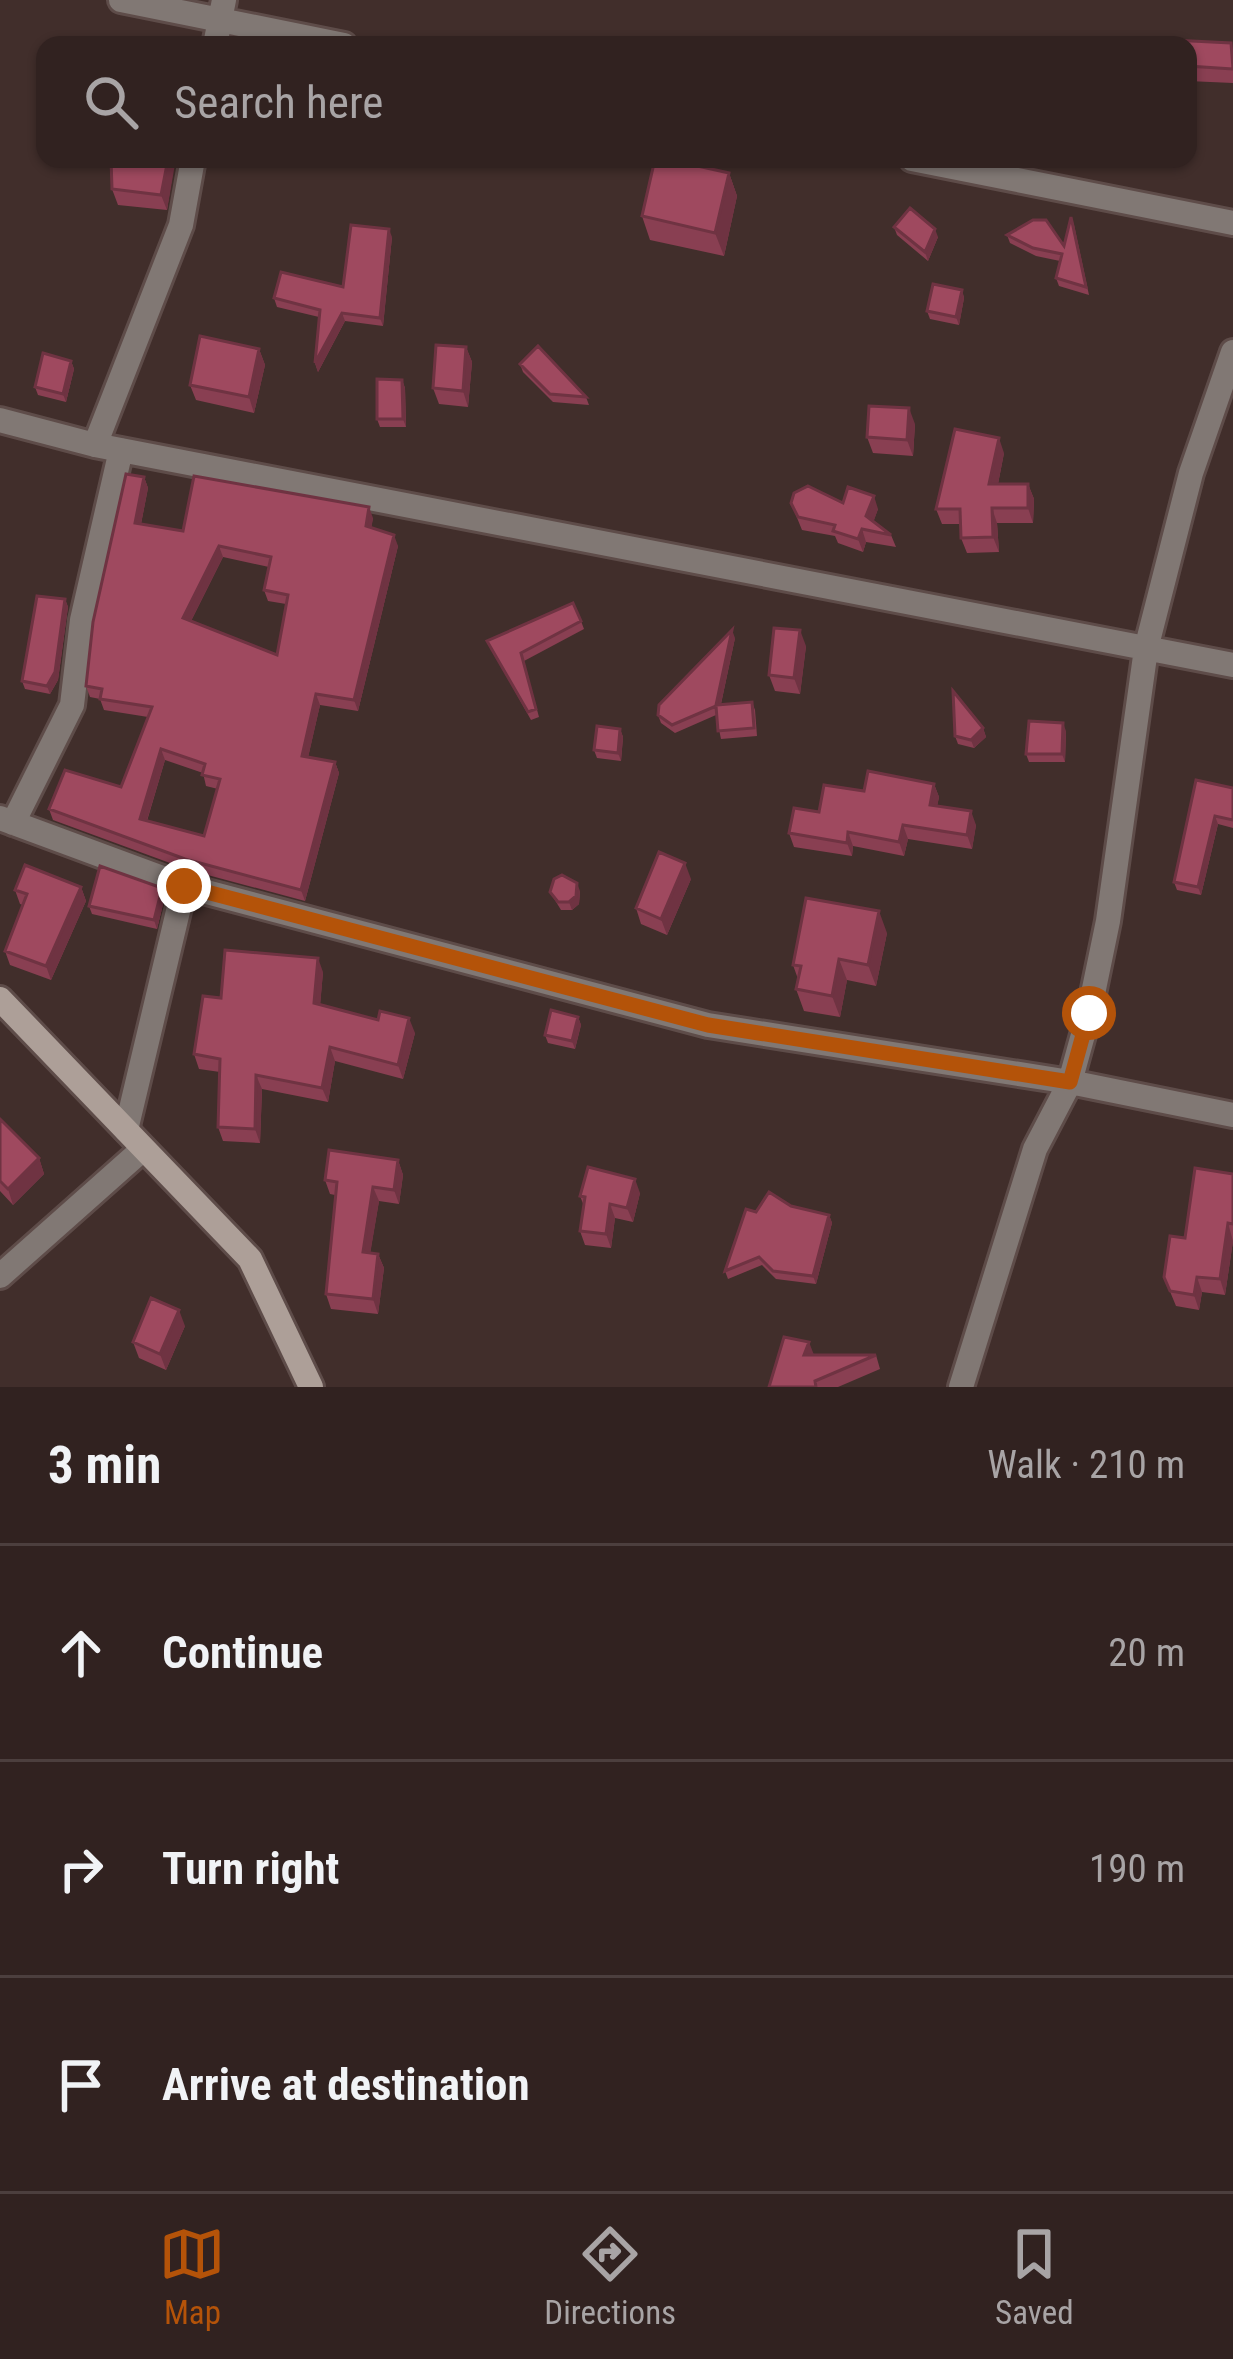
<!DOCTYPE html>
<html lang="en">
<head>
<meta charset="utf-8">
<style>
	body { margin:0; font-family:"Roboto Condensed",sans-serif; background:#392a29; color:#f1f3f6 }
	.stop { position:absolute; width:36px; height:36px; margin:-27px; border:9px solid #b45309; border-radius:50%; background:#fff }
	.stop.end { background:#b45309; border-color:#fff; box-shadow:0 3px 12px #0008 }
	.list { margin:0; padding:0; list-style:none }
	h2 { display:flex; justify-content:space-between; align-items:center; height:156px; margin:0; padding:0 48px; font-size:51px }
	h2 small { font-size:39px; font-weight:400; color:#a8a4a5 }
	.list li { display:grid; grid-template-columns:78px 1fr auto; gap:36px; align-items:center; box-sizing:border-box; height:216px; padding:0 48px; border-top:3px solid #4c3f3e }
	.list b { display:block; font-size:45px; white-space:nowrap }
	.list em { font-size:39px; font-style:normal; color:#a8a4a5 }
	.icon { flex:none; width:66px; height:66px; fill:none; stroke:currentColor; stroke-width:2; stroke-linecap:round; stroke-linejoin:round }
	.map { position:relative; flex:none; width:1233px; height:1387px; overflow:hidden }
	.search { position:absolute; background:#312220; box-shadow:0 3px 9px #0004; left:36px; right:36px; top:36px; height:132px; display:flex; align-items:center; gap:30px; box-sizing:border-box; padding:0 42px; border-radius:24px; color:#a8a4a5; font-size:45px }
	.sheet { height:804px; background:#312220 }
	nav { display:flex; justify-content:space-around; align-items:center; box-sizing:border-box; height:168px; border-top:3px solid #4c3f3e; background:#312220; font-size:33px; color:#a8a4a5 }
	nav a { display:grid; justify-items:center; gap:6px }
	nav .on { color:#b45309 }
	.map>svg:first-child { display:block }
</style>
</head>
<body>
<div class="map">
<svg width="1233" height="1387" viewBox="0 0 1233 1387">
	<rect width="100%" height="100%" fill="#412e2b"/>
	<g fill="none" stroke-linecap="round" stroke-linejoin="round">
		<defs>
			<path id="minor" d="M121,0l223,45
				M215,45l9,-45
				M912,159l321,64
				M0,420l95,25 1138,220
				M95,445l86,-220 12,-66
				M0,818l184,68 524,139 362,57 163,33
				M13,823l59,-118 10,-85 39,-170
				M126,1130l58,-244
				M0,1276l143,-127
				M961,1387l74,-238 35,-67 19,-69 19,-92 38,-272 45,-176 42,-121"/>
			<path id="secondary" d="M0,999l250,260 61,128"/>
		</defs>
		<use href="#minor" stroke="#5e4c49" stroke-width="30"/>
		<use href="#secondary" stroke="#5e4c49" stroke-width="30"/>
		<use href="#minor" stroke="#817874" stroke-width="24"/>
		<use href="#secondary" stroke="#ad9f98" stroke-width="24"/>
	</g>
	<path fill="#893f52" fill-rule="evenodd" d="M1188,45l45,4v34l-45,-2z
		M111,159h64l-8,51 -49,-5 -6,-16z
		M729,173l8,23 -13,60 -74,-16 -8,-24z
		M1071,217l3,8 15,70 -30,-9 -3,-8 4,-17 -24,-5 -26,-13 -3,-8 57,11z
		M894,227l44,10 -10,24 -31,-26z
		M392,237l-9,89 -38,-5 -27,51 -3,-9 4,-46 -42,-10 -3,-9 69,-11z
		M962,290l2,8 -5,27 -29,-6 -3,-8z
		M466,347l6,15 -4,45 -29,-3 -6,-16z
		M259,349l6,16 -11,48 -58,-13 -6,-15z
		M71,361l3,8 -8,33 -28,-7 -3,-8z
		M520,364l66,33 3,8 -36,-3 -30,-30z
		M402,380l3,8 1,39h-26l-3,-8z
		M915,424l-2,32 -40,-3 -6,-16z
		M1004,453l-6,31h30l6,15 -1,24h-36l2,29 -32,1 -6,-15v-14h-19l-6,-15z
		M144,477l4,11 -7,36 42,7 190,-13 -2,10 27,18 -40,165 -38,-6 -12,52 27,5 4,11 -34,128 -116,-31 -136,-50 -4,-11 72,-22 27,-70 -44,-7 -4,-11 -10,-2 -4,-11zM223,557l46,10 -5,23 4,11 18,3 -9,51 -86,-34zM165,760l38,13 3,13 12,3 -14,47 -57,-15z
		M791,503h52l35,6 -5,13 18,13 5,12 -30,-5 -3,10 -25,-9 -3,-7 -33,-6z
		M65,599l3,8 -10,73 -8,14 -25,-5 -3,-8z
		M581,621l3,8 -60,32 15,56 -8,3 -44,-79z
		M735,638l-14,66 31,-2 3,8 2,26 -36,3 -5,-24 -41,18 -14,-10 -3,-8z
		M806,646l-6,48 -25,-3 -6,-16z
		M983,728l3,9 -12,11 -16,-4 -3,-8z
		M620,729l3,8 -2,24 -24,-3 -3,-8z
		M1066,731l-1,31h-36l-3,-8z
		M934,784l5,13 -2,9 39,19 -4,24 -64,-10 -4,17 -51,-10 -1,10 -58,-9 -5,-14 30,-21 45,-21z
		M1233,788v40l-15,-4 -17,71 -24,-5 -3,-8z
		M691,879l-24,56 -26,-11 -5,-16z
		M81,887l5,14 -35,79 -41,-15 -5,-14 18,-46 -3,-1 -5,-14z
		M162,888l3,8 -8,33 -65,-15 -3,-8z
		M580,891l-1,13 -7,6h-11l-11,-18z
		M887,933l-11,53 -29,-6 -7,37 -36,-6 -8,-22 2,-10 -5,-14z
		M323,972l-3,33 95,28 -12,46 -68,-18 -7,41 -66,-13 -2,54 -37,-2 -5,-14 2,-55 -21,-3 -5,-15 27,-56z
		M578,1017l3,8 -6,24 -27,-6 -3,-8z
		M0,1119l39,39 5,16 -31,31 -13,-14z
		M398,1160l5,15 -4,29 -20,-3 -9,52 8,1 6,14 -6,46 -47,-5 -5,-15 9,-99 -5,-1 -5,-14z
		M1233,1174v67l-8,54 -23,-3 -3,18 -23,-4 -12,-29 21,-39z
		M640,1193l-7,29 -18,-4 -4,30 -26,-3 -5,-14 4,-25 -4,-10z
		M791,1206l38,9 3,8 -16,61 -40,-5 -14,-14 -34,14 -3,-8 31,-59z
		M185,1326l-19,44 -27,-12 -6,-16z
		M813,1355h63l4,14 -42,18h-69z"/>
	<path fill="#6f3342" d="M168,159h7v5l-8,46 -6,-15z
		M729,173l8,23 -13,60 -9,-23z
		M389,229l3,8 -9,89 -3,-8z
		M935,229l3,8 -10,24 -3,-9z
		M962,290l2,8 -5,27 -3,-8z
		M342,313l3,8 -27,51 -3,-9z
		M466,347l6,15 -4,45 -5,-16z
		M259,349l6,16 -11,48 -5,-16z
		M71,361l3,8 -8,33 -3,-8z
		M402,380l3,8 1,39 -3,-8z
		M909,408l6,16 -2,32 -6,-16z
		M999,438l5,15 -9,46 -6,-15z
		M144,477l4,11 -9,46 -4,-11z
		M1028,484l6,15 -1,24 -5,-15z
		M874,496l4,13 -7,20 -5,-13z
		M369,507l4,11 -3,19 -4,-11z
		M992,508l5,15 2,29 -6,-15z
		M862,529l4,13 -3,10 -5,-13z
		M394,535l4,11 -40,165 -4,-11z
		M219,546l4,11 -36,72 -4,-11z
		M65,599l3,8 -10,73 -8,14 -3,-8z
		M732,630l3,8 -16,75 -3,-8z
		M800,630l6,16 -6,48 -6,-16z
		M316,694l4,11 -14,62 -4,-11z
		M1063,723l3,8 -1,31 -3,-8z
		M983,728l3,9 -12,11 -3,-8z
		M620,729l3,8 -2,24 -3,-8z
		M161,749l4,11 -21,70 -4,-11z
		M335,762l4,11 -34,128 -4,-11z
		M934,784l5,13 -4,21 -5,-13z
		M971,811l5,14 -4,24 -5,-14z
		M1215,816l3,8 -17,71 -3,-8z
		M903,825l5,14 -4,17 -5,-14z
		M848,832l5,14 -1,10 -5,-13z
		M685,863l6,16 -24,56 -6,-16z
		M577,883l3,8 -1,13 -7,6 -3,-8z
		M81,887l5,14 -35,79 -5,-14z
		M162,888l3,8 -8,33 -3,-9z
		M879,911l8,22 -11,53 -8,-21z
		M318,958l5,14 -4,46 -5,-15z
		M839,959l8,21 -7,37 -8,-21z
		M578,1017l3,8 -6,24 -3,-8z
		M409,1018l6,15 -12,46 -5,-14z
		M330,1047l5,14 -7,41 -6,-14z
		M256,1075l6,14 -2,54 -5,-14z
		M39,1158l5,16 -31,31 -5,-16z
		M398,1160l5,15 -4,29 -5,-14z
		M635,1179l5,14 -7,29 -6,-14z
		M373,1187l6,14 -11,66 -5,-15z
		M610,1204l5,14 -4,30 -5,-14z
		M829,1215l3,8 -16,61 -3,-8z
		M1228,1223l5,18 -8,54 -5,-16z
		M378,1254l6,14 -6,46 -5,-15z
		M1197,1277l5,15 -3,18 -5,-15z
		M179,1310l6,16 -19,44 -6,-16z
		M809,1342l5,13h-10z"/>
	<path fill="#9f495f" stroke="#6f3342" stroke-width="3" fill-rule="evenodd" d="M1172,40l59,3 2,26 -45,-3v-21h-16z
		M45,93v48l-5,-1z
		M111,159h57l-7,36 -49,-6z
		M655,159h11l63,14 -14,60 -73,-17z
		M910,208l25,21 -10,23 -31,-25z
		M1071,217l15,70 -30,-9 6,-24 -29,-6 -26,-13 26,-15h13l18,26z
		M351,225l38,4 -9,89 -38,-5 -27,50 5,-53 -46,-12 7,-26 62,15z
		M933,284l29,6 -6,27 -29,-6z
		M200,336l59,13 -10,48 -59,-12z
		M436,345l30,2 -3,44 -30,-3z
		M538,346l48,51 -36,-3 -30,-30z
		M43,353l28,8 -8,33 -28,-7z
		M377,379l25,1 1,39h-26z
		M869,406l40,2 -2,32 -40,-3z
		M955,429l44,9 -10,46h39v24h-36l1,29 -32,1 -1,-29h-24z
		M126,474l18,3 -9,46 48,8 11,-55 175,31 -3,19 28,9 -40,165 -38,-6 -14,62 33,6 -34,128 -116,-31 -136,-50 16,-39 56,17 31,-80 -52,-8 2,-10 -16,-3 7,-64zM219,546l52,11 -7,33 24,5 -11,60 -94,-37zM161,749l44,15 -3,11 18,4 -16,57 -64,-17z
		M808,486l35,17 5,-16 26,9 -8,20 25,19 -29,-6 -4,10 -25,-8 2,-6 -37,-8 -7,-14 3,-10z
		M37,596l28,3 -10,73 -8,14 -25,-5z
		M573,603l8,18 -60,32 15,56 -8,3 -41,-71z
		M774,628l26,2 -6,48 -25,-3z
		M732,630l-16,75 36,-3 2,26 -36,3 -2,-25 -44,19 -14,-10 1,-10z
		M953,691l30,37 -12,12 -16,-4z
		M1029,721l34,2 -1,31h-36z
		M597,726l23,3 -2,24 -24,-3z
		M868,771l66,13 -4,21 41,6 -4,24 -64,-10 -4,17 -51,-10 -1,11 -58,-10 5,-25 25,4 5,-27 40,6z
		M1196,780l37,8v32l-18,-4 -17,71 -24,-5z
		M659,852l26,11 -24,56 -25,-11z
		M25,865l56,22 -35,79 -41,-15 22,-57 -12,-4z
		M100,866l62,22 -8,32 -65,-14z
		M562,875l15,8 -1,13 -7,6h-11l-8,-10 4,-13z
		M806,898l73,13 -11,54 -29,-6 -7,37 -36,-7 5,-23 -8,-1z
		M225,950l93,8 -4,45 64,17 2,-9 29,7 -11,47 -68,-18 -8,41 -66,-13 -1,54 -37,-2 2,-68 -26,-5 9,-58 18,2z
		M551,1010l27,7 -6,24 -27,-6z
		M0,1119l39,39 -31,31 -8,-8z
		M329,1150l69,10 -4,30 -21,-3 -10,65 15,2 -5,45 -47,-5 11,-112 -12,-2z
		M588,1167l47,12 -8,29 -17,-4 -4,30 -26,-3 5,-34 -5,-1z
		M1195,1168l38,6v50l-5,-1 -8,56 -23,-2 -3,18 -24,-4 -6,-14 6,-41 15,2z
		M769,1192l22,14 38,9 -16,61 -40,-5 -14,-14 -34,14 21,-62 10,3z
		M151,1298l28,12 -19,44 -27,-12z
		M784,1337l25,5 -5,13h72l-61,26 1,6h-47z"/>
	<g fill="none" stroke-linecap="round" stroke-linejoin="round">
		<path stroke="#b45309" stroke-width="15" d="M184,886l524,139 362,57 19,-69"/>
	</g>
</svg>
<div class="stop" style="left:1089px;top:1013px"></div>
<div class="stop end" style="left:184px;top:886px"></div>
<div class="search"><svg class="icon" aria-label="search" viewBox="0 0 24 24"><circle cx="10" cy="10" r="6"/><path d="M15 15l6 6"/></svg>Search here</div>
</div>
<section class="sheet">
<h2>3 min<small>Walk · 210 m</small></h2>
<ul class="list">
<li><svg class="icon" aria-label="ahead" viewBox="0 0 24 24"><path d="M12 20V5M6 11l6-6 6 6"/></svg><div><b>Continue</b></div><em>20 m</em></li>
<li><svg class="icon" aria-label="right" viewBox="0 0 24 24"><path d="M7 20v-9h11M14 6l5 5-5 5"/></svg><div><b>Turn right</b></div><em>190 m</em></li>
<li><svg class="icon" aria-label="arrive" viewBox="0 0 24 24"><path d="M6 21V4h12l-3 4 3 4H6"/></svg><div><b>Arrive at destination</b></div></li>
</ul>
</section>
<nav>
<a class="on"><svg class="icon" aria-label="map" viewBox="0 0 24 24"><path d="M3 6l6-2 6 2 6-2v14l-6 2-6-2-6 2zM9 4v14M15 6v14"/></svg>Map</a>
<a><svg class="icon" aria-label="directions" viewBox="0 0 24 24"><path d="M12 3l9 9-9 9-9-9zM9 14v-3h6M13 9l2 2-2 2"/></svg>Directions</a>
<a><svg class="icon" aria-label="saved" viewBox="0 0 24 24"><path d="M7 4h10v16l-5-4-5 4z"/></svg>Saved</a>
</nav>
</body>
</html>
